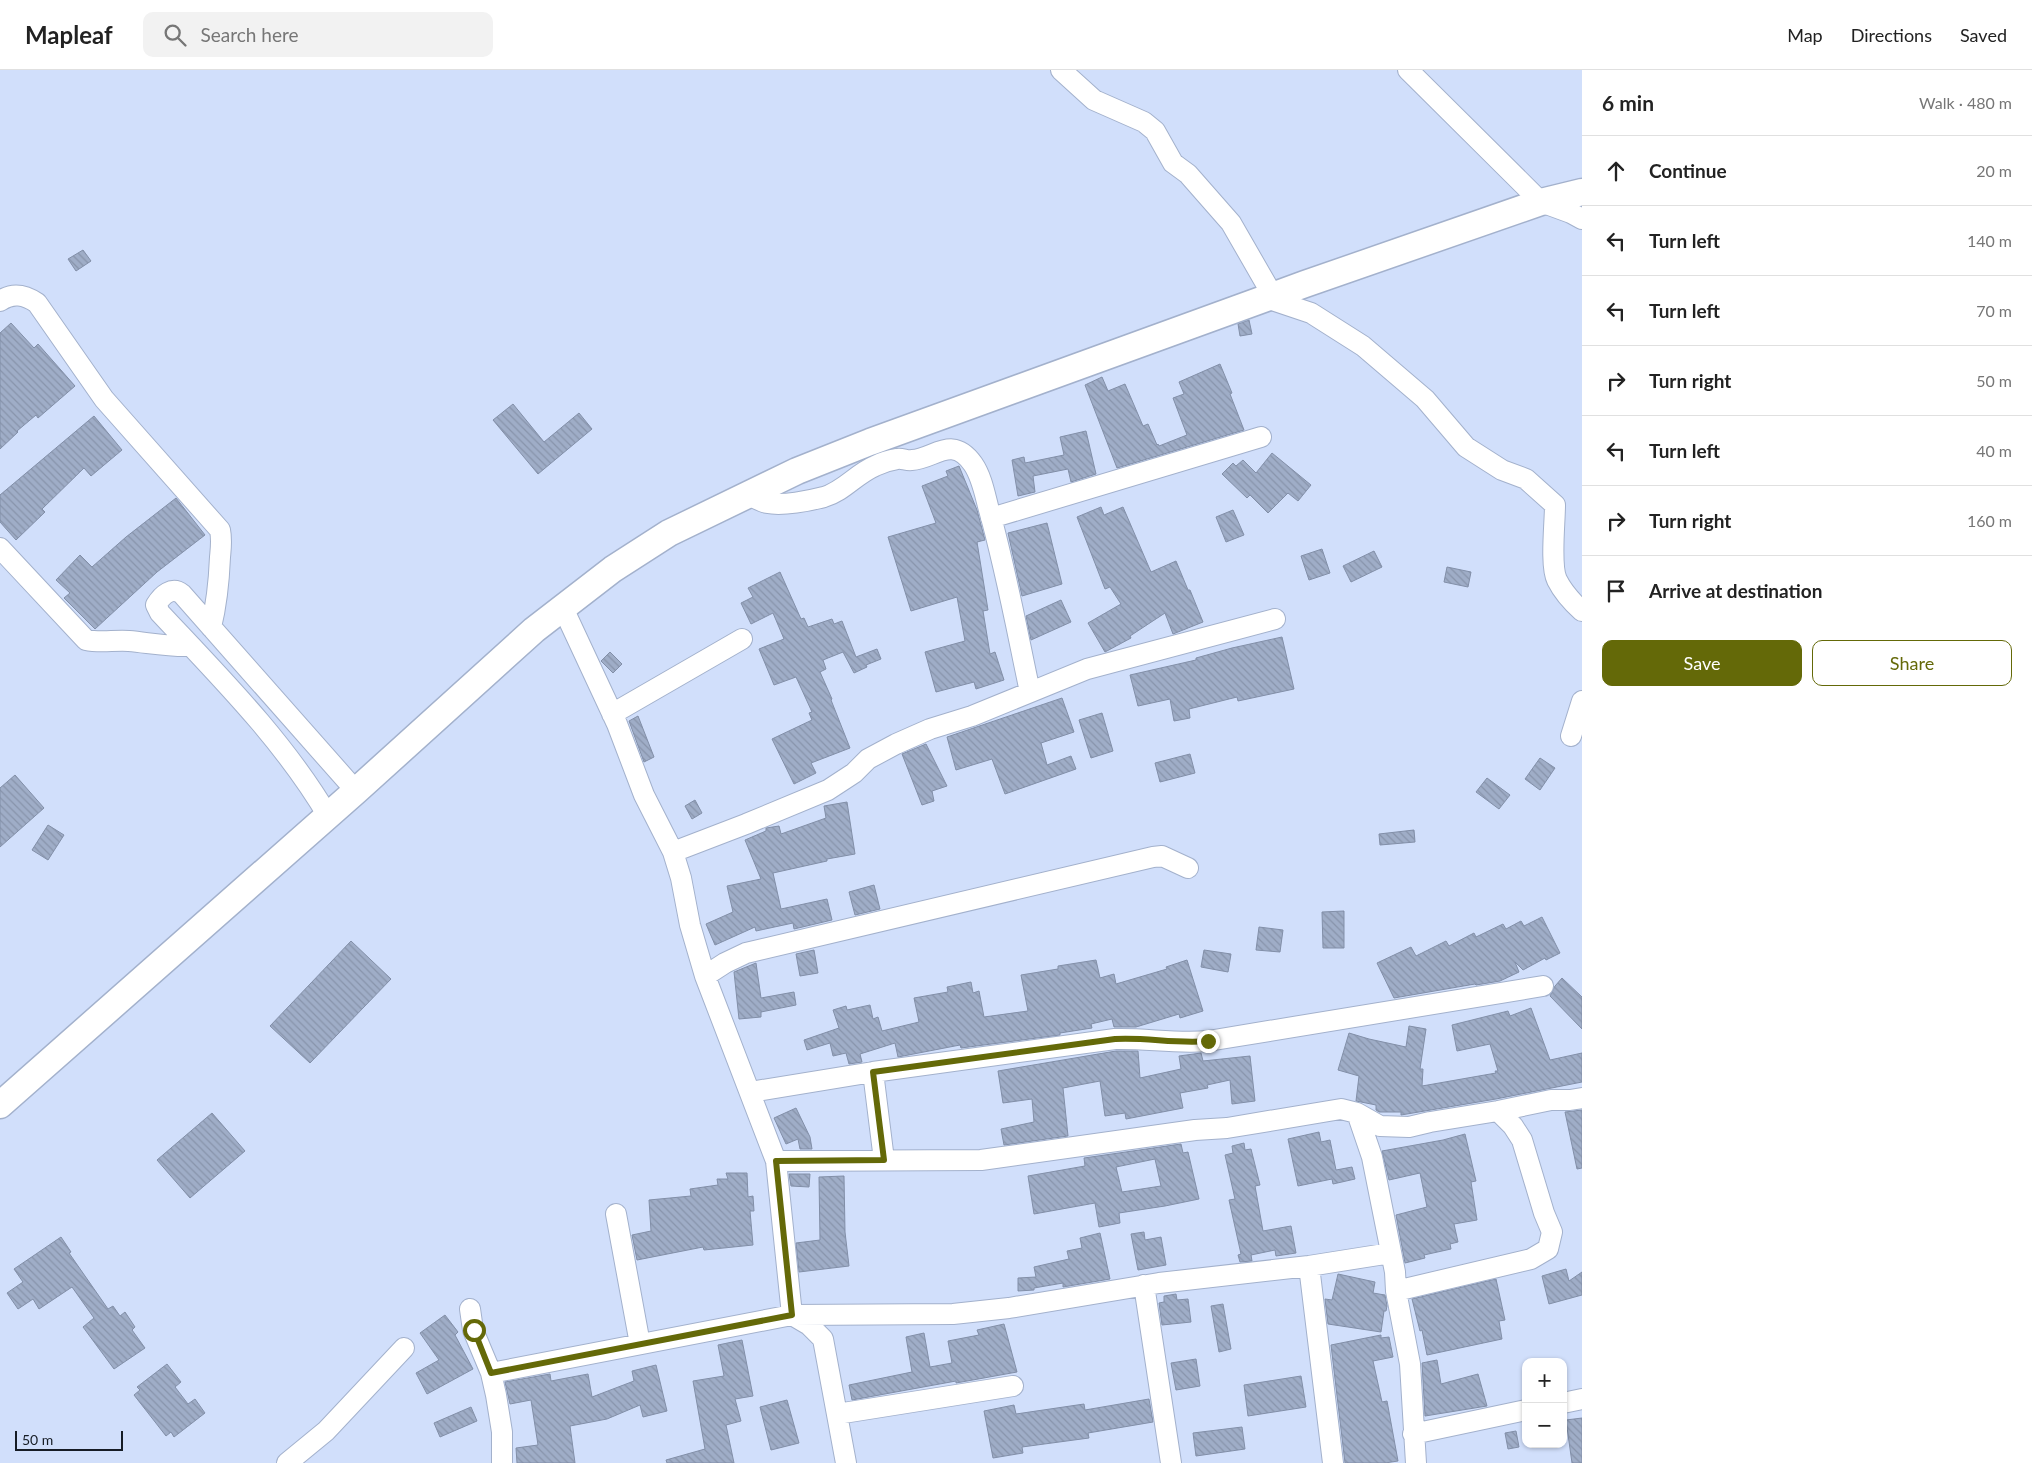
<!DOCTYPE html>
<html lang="en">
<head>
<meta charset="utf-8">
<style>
	body { margin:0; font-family:Lato,sans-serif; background:#f2f2f2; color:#222 }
	.controls { position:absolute; right:15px; bottom:15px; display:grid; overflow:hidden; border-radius:10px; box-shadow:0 1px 4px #0004 }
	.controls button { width:45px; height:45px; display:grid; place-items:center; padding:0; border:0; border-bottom:1px solid #e0e0e0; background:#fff; color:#222; font:25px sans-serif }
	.scale { position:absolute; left:15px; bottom:12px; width:108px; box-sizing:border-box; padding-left:5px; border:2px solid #161c25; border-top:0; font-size:14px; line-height:18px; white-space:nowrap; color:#161c25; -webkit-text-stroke:4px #d1dffb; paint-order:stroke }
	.stop { position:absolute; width:15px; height:15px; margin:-11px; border:4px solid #646908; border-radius:50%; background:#fff }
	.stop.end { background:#646908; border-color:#fff; box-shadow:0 1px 5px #0008 }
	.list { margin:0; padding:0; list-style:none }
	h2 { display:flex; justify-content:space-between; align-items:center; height:65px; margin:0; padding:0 20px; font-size:21px }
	h2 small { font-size:16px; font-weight:400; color:#767676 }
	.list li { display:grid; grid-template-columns:32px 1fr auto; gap:15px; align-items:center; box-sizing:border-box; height:70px; padding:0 20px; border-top:1px solid #e0e0e0 }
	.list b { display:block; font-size:19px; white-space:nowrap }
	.list em { font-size:16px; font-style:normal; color:#767676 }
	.actions { display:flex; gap:10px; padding:15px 20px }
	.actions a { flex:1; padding:11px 0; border:1px solid #646908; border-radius:10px; text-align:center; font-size:18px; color:#646908 }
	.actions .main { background:#646908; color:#fff }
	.icon { flex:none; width:28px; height:28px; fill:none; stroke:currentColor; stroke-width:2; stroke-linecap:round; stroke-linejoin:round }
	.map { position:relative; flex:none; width:1582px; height:1393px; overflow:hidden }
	header { display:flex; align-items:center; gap:30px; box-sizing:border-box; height:70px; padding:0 25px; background:#fff; border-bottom:1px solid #e0e0e0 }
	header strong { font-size:24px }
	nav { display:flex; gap:28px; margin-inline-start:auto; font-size:18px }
	.search { width:350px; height:45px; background:#f2f2f2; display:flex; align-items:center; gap:12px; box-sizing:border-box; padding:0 18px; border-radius:10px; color:#767676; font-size:19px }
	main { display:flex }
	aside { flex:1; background:#fff }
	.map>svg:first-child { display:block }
</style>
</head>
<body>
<header>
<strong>Mapleaf</strong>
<div class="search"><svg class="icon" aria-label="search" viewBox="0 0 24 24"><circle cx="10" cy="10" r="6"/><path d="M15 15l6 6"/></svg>Search here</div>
<nav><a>Map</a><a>Directions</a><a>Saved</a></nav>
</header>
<main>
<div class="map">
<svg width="1582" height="1393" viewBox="0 0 1582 1393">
	<defs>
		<pattern id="building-back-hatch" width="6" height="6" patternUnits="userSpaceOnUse" patternTransform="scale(1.25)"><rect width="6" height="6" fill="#9fadc7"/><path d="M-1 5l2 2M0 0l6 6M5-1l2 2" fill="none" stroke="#8894ab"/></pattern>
	</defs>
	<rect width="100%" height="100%" fill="#d1dffb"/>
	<path fill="url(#building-back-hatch)" stroke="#828fa8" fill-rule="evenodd" d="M83,180l8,11 -15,10 -8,-12z
		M1249,250l3,14 -12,2 -2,-12z
		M11,253l23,25 4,-4 37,42 -37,32 -2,-3 -19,16 1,1 -18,17v-116z
		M1220,294l12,29 -2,1 14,36 -127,38 -32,-83 17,-8 6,14 17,-7 18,42 5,-2 9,21 1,-1 1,2 28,-11 -14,-37 11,-4 -5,-12z
		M513,334l31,38 35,-29 13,16 -54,45 -45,-54z
		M94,346l28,34 -31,26 -7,-8 -42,41 3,3 -29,28 -16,-18v-27z
		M1086,361l10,43 -25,8 -3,-13 -35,7 2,16 -17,4 -6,-36 12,-3 1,6 39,-8 -4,-18z
		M1272,383l39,32 -13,16 -10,-8 -20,20 -18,-18 -3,3 -25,-24 11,-11 3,3 7,-6 13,13z
		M959,396l18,44 8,30 -8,2 11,68 -5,1 7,43 5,-2 9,28 -28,9 -2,-7 -38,10 -11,-40 40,-11 -8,-44 -46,14 -23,-74 48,-14 -14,-37 26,-10 -2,-5z
		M176,428l29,37 -48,37 -62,57 -31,-31 6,-5 -14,-13 24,-25 12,12 34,-30z
		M1101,437l3,8 19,-8 28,65 25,-11 12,29h2l13,32 -30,12 -8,-21 -35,23 1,2 -26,14 -17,-29 33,-19 -11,-17 -5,2 -28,-72z
		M1233,440l11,25 -18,7 -10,-25z
		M1047,453l15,61 -40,12 -14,-63z
		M1322,479l8,24 -21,7 -8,-24z
		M1374,481l8,16 -31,15 -8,-16z
		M1447,497l24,5 -3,15 -24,-5z
		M780,502l21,47 3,-1 4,9 24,-8 2,5 8,-3 14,36 21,-8 4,10 -15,6 1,2 -13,6 -11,-21 -20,8 3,9 -6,3 12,27 -1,1 19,48 -39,15 5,10 -22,11 -22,-45 40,-19 -3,-7 3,-1 -16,-35 -22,8 -15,-36 25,-10 -11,-26 -22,11 -10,-21 12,-6 -5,-9z
		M1061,530l10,22 -40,18 -5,-24z
		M1282,567l12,52 -56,12 -1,-4 -48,12 1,9 -16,3 -4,-22 -32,7 -8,-31 66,-15v-2l36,-10z
		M610,582l12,12 -9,9 -12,-12z
		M1062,628l12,34 -33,11 6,22 24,-9 5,13 -71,25 -13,-35 -36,11 -9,-33z
		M1102,643l11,38 -22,7 -12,-38z
		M638,646l16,41 -10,5 -15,-41z
		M926,674l21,42 -15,5 2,10 -12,4 -20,-51z
		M1190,684l5,19 -35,9 -5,-19z
		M1540,688l15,10 -15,22 -15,-11z
		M15,705l29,33 -44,39v-59z
		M1487,708l23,17 -11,14 -23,-17z
		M695,730l7,13 -10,6 -7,-13z
		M847,732l8,52 -28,5v2l-54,12 8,36 46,-10 5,21 -38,9 -1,-6 -37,8 -1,-4 -40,18 -9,-21 27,-12 -6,-26 34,-7 -16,-39 21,-9v-3l13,-2 2,8 45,-16 -2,-12z
		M48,755l16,10 -16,25 -16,-10z
		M1414,760l1,12 -35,3 -1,-11z
		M874,815l6,24 -25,6 -6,-23z
		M1344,841v37h-21l-1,-36z
		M1542,847l18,36 -14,7 -1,-2 -22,12 -8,-8 4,10 -19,9 -24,4 -1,-1 -81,14 -17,-35 34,-16 5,9 30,-15 3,5 25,-13 2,4 27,-13 3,5 15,-8 3,5z
		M1259,857l24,3 -3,22 -24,-2z
		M351,871l40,38 -81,84 -40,-37z
		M814,880l4,23 -18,3 -4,-22z
		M1204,880l27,4 -3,18 -27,-5z
		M1096,890l4,18 14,-4 2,10 51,-15 -1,-2 21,-7 16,51 -23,7 -1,-4 -43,13h-22l-2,-8 -21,5 1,4 -32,5v2l-99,13 -1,-3 -62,12 -3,-14 -35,11 2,8 -13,2 -3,-11 -13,3 -3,-13 -23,7 -3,-10 35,-12 -6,-18 13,-4 1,4 23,-5 3,14 5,-2 4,14 37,-9 -5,-24 34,-6 -1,-5 24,-5 2,11 6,-2 5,26 44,-6 -7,-36 37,-6v-3z
		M756,893l5,35 33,-6 2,13 -35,7v5l-22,2 -5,-47z
		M1562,908l20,19v32l-32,-33 5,-10z
		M1531,938l19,52 32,-7v29l-86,17 -95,16v-3h-22l-3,-2v-5l-20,-4 3,-25 -21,-6 11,-37 20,6 37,8 3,-21 17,3 -6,40h3l-1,17 74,-13 -1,-2h3l-8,-27 -33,7 -5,-26 56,-14 2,5z
		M1116,981h22l2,27 41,-9 -2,-13 22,-3 2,8 47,-5 5,45 -23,3 -2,-24 -23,5 1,3 -28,5 3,15 -57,11 -1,-6 -20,3 -5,-35 -37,7 5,48 -64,9 -3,-16 33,-7 -2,-23 -29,4 -5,-32z
		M796,1038l14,29 2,12h-12l-2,-10 -12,5 -12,-26z
		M1582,1040v58l-5,1 -12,-57z
		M212,1043l33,38 -55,47 -33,-38z
		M1319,1062l2,10 9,-2 6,30 16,-3 3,12 -22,5 -1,-5 -34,7 -10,-47z
		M1465,1064l11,47 -5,1 6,38 -23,4 4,18 -8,2 1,5 -27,6 1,3 -20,5 -9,-48 31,-8 -7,-34 -31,7 -7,-29 61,-11z
		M1244,1073l1,7 6,-1 9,36 -5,1 8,45 28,-5 5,27 -20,3 -1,-6 -24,5 1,6 -12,1 -2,-7 3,-1 -12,-54 6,-1 -10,-44 8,-2 -1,-7z
		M1181,1074l2,9 5,-1 11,47 -34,7 -46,7 1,10 -21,4 -4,-24 -61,11 -6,-38 57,-10 -1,-8zM1155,1089l6,27 -39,6 -6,-25z
		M726,1103h21l1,24 5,-1 1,15h-4l3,34 -49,5 -1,-3 -66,13 -5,-25 19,-4 -2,-31 42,-4 -1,-7 28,-4 -1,-6h11z
		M789,1104h21l-1,13 -18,-1z
		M844,1106l1,56 4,34 -50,6 -3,-29 24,-3 -1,-63z
		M1144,1162l1,8 16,-3 5,28 -28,5 -7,-36z
		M1100,1163l10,46 -47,8v-4l-29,5v2l-16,1v-13l18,-1 -2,-10 35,-8 -2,-8 15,-3 -2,-10z
		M61,1167l10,15 -2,1 39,56 5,-3 7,10 5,-4 10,15 -3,3 13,18 -31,21 -31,-42 11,-9 -22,-31 -33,22 -6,-10 -15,10 -11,-16 16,-11 -9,-13z
		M1566,1199l3,12 13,-9v23l-33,9 -7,-28z
		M1338,1204l37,8 -2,11 12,2 2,11 -1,5h-2l-3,21 -53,-8 -3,-25 7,1z
		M1496,1209l9,41 -6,1 3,18 -75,16 -5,-25 -2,1 -8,-32z
		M1176,1224l1,6 11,-1 3,23 -29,3 -3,-22 5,-1v-6z
		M1223,1234l8,45 -12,3 -8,-46z
		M445,1245l13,17 -3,3 18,34 -46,25 -11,-21 23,-13 -19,-27z
		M1004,1254l13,48 -61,11v-2l-104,19 -3,-15 63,-13 -6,-35 18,-4 6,34 22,-4 -4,-22 31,-6 -2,-5z
		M1381,1265v3l8,-1 4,20 -20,4 9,41 5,-1 11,60 -13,2h-40l-14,-118z
		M742,1270l11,56 -18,3 6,22 -15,4 8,38h-67l-1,-3 39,-11 -12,-68 31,-5 -6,-31z
		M1196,1289l4,27 -24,4 -5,-27z
		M1437,1290l4,24 37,-10 9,32 -62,10 -3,-53z
		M167,1294l14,18 -6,5 13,17 7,-5 10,14 -31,24 -3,-5 -5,4 -32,-41 6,-5 -3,-3z
		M656,1295l11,46 -24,6 -3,-12 -33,14 -37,7 5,37h-58l-1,-15 22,-3 -7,-45 -21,4 -5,-22 45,-8 1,7 37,-7 4,23 42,-16 -2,-10z
		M1301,1306l5,31 -58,9 -4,-31z
		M1149,1329l4,23 -65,11 1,5 -67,9 1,6 -30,5 -9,-47 30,-6 2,9 68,-10 1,6z
		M787,1330l12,43 -28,7 -11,-43z
		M471,1337l6,14 -37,16 -6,-14z
		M1582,1348v45h-10l-6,-43z
		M1242,1357l3,22 -49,7 -3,-23z
		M1516,1361l3,16 -11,2 -3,-16z"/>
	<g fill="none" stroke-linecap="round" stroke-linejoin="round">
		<defs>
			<path id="minor" d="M1061,0l33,30 50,22 11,9 18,32 15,11 43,49 42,73
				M1408,0l133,132 30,11 11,6
				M1266,228l45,15 52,33 62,53 41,48 36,23 24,9 29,26c0,18 -5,61 2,75 6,12 15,22 25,31
				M0,231c13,-9 25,-6 37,2l67,96 116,131c2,10 1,17 0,27 -1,24 -3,46 -9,70
				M747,424c6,3 14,8 20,9 16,3 42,-2 57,-6 20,-6 32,-23 51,-31 6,-3 15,-6 22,-7 5,-1 10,2 15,1 22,-1 40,-26 61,4 9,13 12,31 16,46 17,60 28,121 41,182
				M991,448l270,-81
				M0,478l86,92c14,3 28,0 43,1 21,2 41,6 62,5
				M563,538l54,116 27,71 29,57 8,26 9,47 15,51 71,185 205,-1 214,-30 32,-2 114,-19 16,4 23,13 29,1 21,-5 68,-11 53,-11h19l12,-2
				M612,644l130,-75
				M1571,666l11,-35
				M328,746c-44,-75 -109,-140 -168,-203l-4,-8c6,-10 16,-19 26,-11l174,197
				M673,782l73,-28 82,-34 26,-17 14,-14 28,-15 34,-15 42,-13 115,-47 188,-50
				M705,906l20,-13 21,-10 407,-96 9,-1 26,12
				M873,1002l11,88
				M750,1022l123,-20 242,-33c31,-1 61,5 93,2l335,-55
				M1357,1043l15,44 23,115 1,19 14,73 6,99
				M776,1091l16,154 17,10 14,14 23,124
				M616,1144l24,130
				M1309,1196l24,197
				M1144,1215l27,178
				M1396,1221l135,-32 17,-10 4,-17 -8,-19 -22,-73 -9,-14 -15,-15
				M470,1239l3,21 18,43 5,22 6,37v31
				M491,1303l301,-58 161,-1 56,-6 150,-25 150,-17 82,-13
				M1563,1333l19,-4
				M837,1344l176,-28
				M1413,1364l113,-24
				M287,1393l39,-32 78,-83"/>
			<path id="major" d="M0,1035l356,-314 178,-161 79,-61 56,-36 128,-62 73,-29 435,-158 236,-82 41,-10"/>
		</defs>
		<use href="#minor" stroke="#a3b1cc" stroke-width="22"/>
		<use href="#major" stroke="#a3b1cc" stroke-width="29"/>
		<use href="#minor" stroke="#fff" stroke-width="20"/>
		<use href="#major" stroke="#fff" stroke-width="26"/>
	</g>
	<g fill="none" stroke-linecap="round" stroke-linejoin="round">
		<path stroke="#646908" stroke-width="6" d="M474,1260l17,43 301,-58 -16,-154 108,-1 -11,-88 242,-33c31,-2 61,5 93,2"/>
	</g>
</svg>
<div class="controls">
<button>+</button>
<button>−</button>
</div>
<div class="scale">50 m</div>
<div class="stop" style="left:474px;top:1260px"></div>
<div class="stop end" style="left:1208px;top:971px"></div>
</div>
<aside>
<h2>6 min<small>Walk · 480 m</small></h2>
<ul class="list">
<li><svg class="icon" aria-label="ahead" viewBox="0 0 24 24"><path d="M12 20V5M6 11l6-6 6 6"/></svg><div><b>Continue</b></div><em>20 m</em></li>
<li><svg class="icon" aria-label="left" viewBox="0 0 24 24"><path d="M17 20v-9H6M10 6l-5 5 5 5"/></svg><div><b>Turn left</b></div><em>140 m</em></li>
<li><svg class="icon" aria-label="left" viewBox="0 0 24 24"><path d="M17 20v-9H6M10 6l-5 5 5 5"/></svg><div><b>Turn left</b></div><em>70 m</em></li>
<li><svg class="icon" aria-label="right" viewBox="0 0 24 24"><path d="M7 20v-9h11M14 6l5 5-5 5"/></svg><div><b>Turn right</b></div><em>50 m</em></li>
<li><svg class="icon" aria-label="left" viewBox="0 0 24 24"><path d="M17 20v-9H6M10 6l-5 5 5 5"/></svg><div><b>Turn left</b></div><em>40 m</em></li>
<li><svg class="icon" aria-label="right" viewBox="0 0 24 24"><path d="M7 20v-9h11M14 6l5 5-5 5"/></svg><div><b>Turn right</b></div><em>160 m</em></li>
<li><svg class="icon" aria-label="arrive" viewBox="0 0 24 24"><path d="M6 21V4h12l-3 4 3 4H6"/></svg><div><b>Arrive at destination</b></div></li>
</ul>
<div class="actions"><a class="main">Save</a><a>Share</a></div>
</aside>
</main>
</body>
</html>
